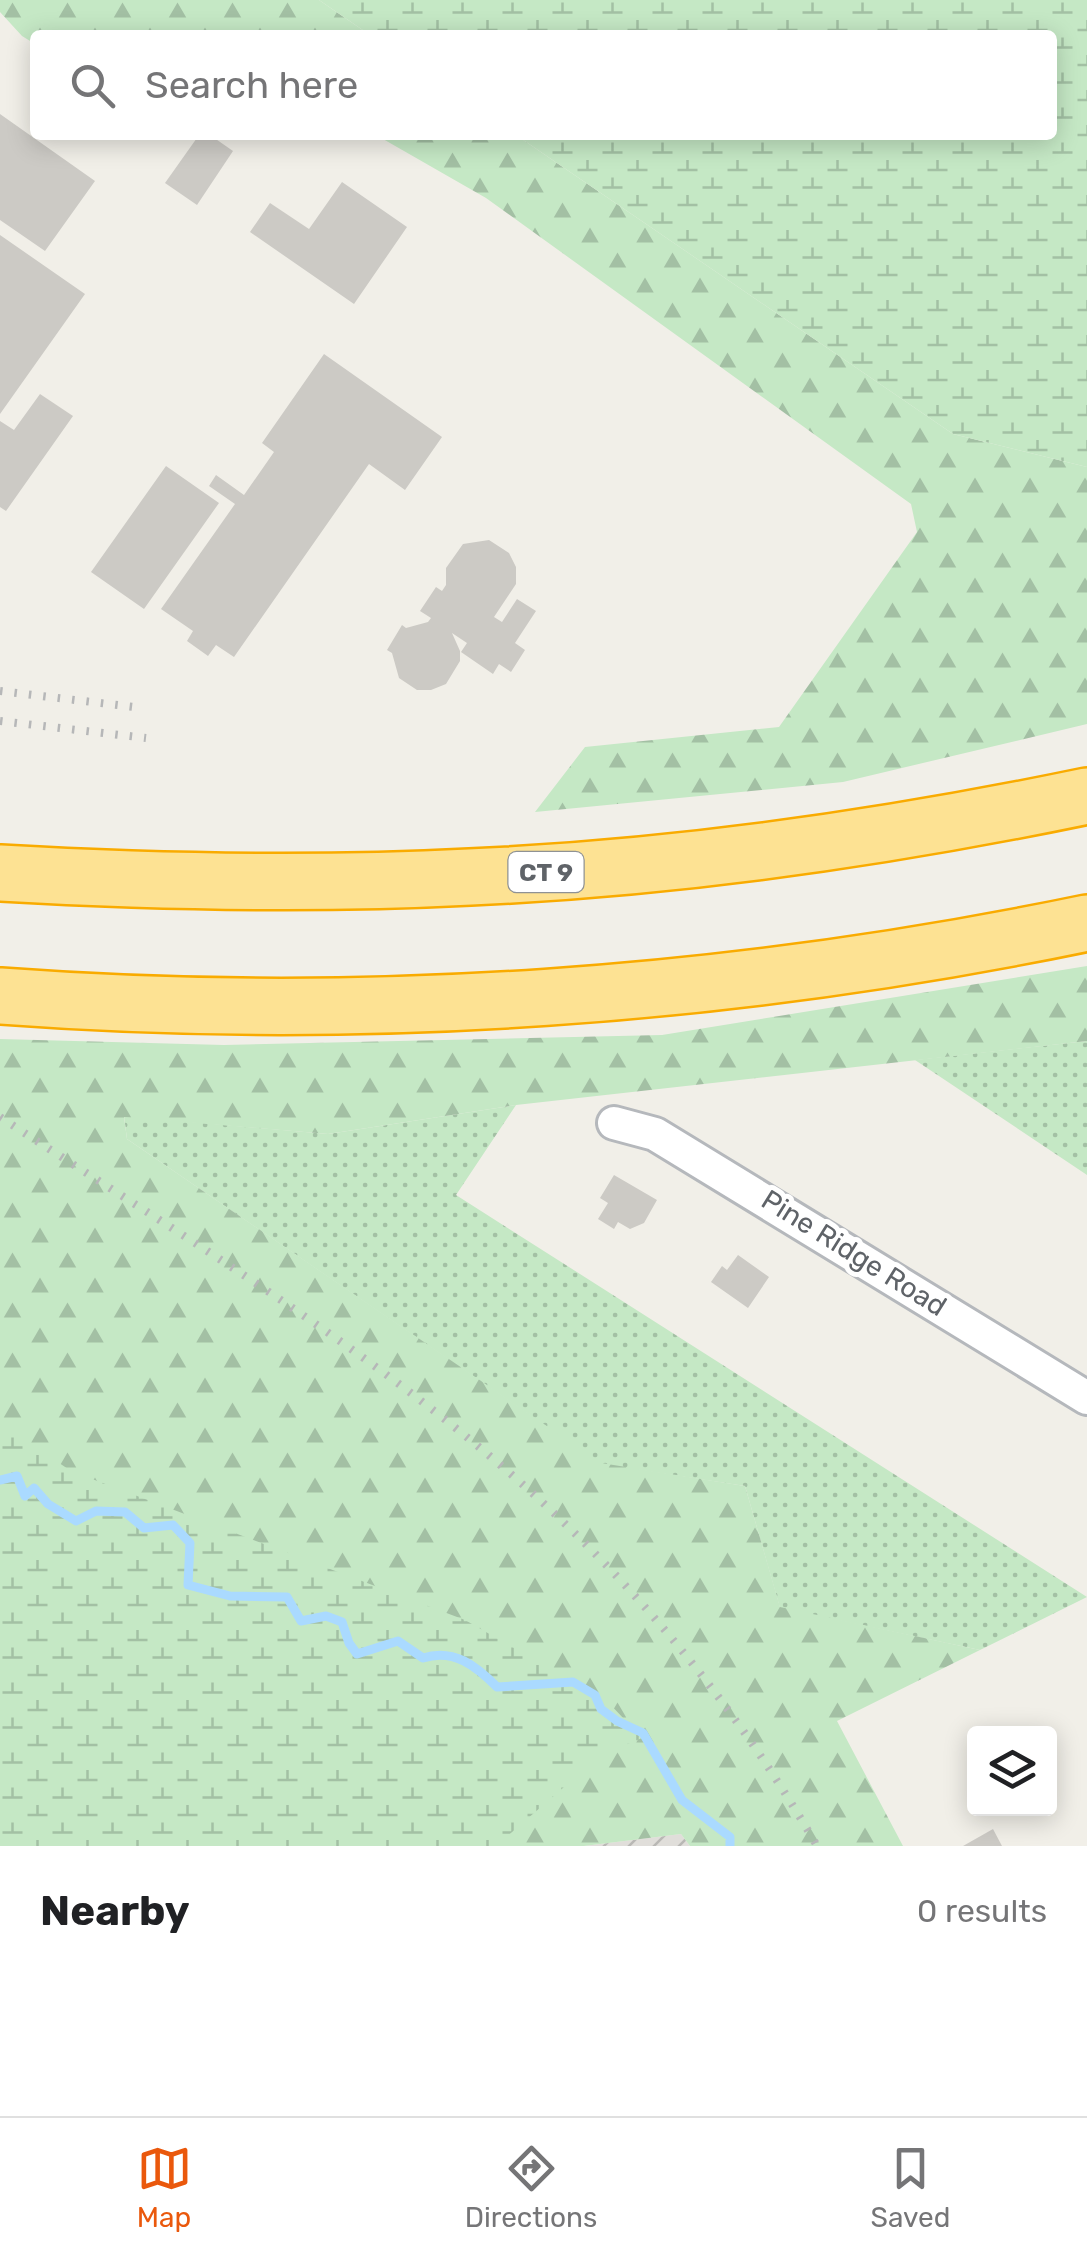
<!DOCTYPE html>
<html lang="en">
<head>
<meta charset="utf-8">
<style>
	body { margin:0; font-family:Rubik,sans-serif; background:#f2f2f2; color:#202124 }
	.controls { position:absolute; right:30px; bottom:30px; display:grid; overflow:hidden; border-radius:10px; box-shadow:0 5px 25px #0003 }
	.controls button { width:90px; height:90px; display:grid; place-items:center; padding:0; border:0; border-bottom:2px solid #e0e0e0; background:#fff; color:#202124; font:50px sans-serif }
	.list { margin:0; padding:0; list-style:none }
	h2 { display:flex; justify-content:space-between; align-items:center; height:130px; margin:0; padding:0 40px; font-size:42px }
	h2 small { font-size:32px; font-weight:400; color:#757577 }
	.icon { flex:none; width:55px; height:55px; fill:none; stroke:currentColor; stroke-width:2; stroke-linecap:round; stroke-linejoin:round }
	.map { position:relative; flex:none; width:1087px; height:1846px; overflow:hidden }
	.search { position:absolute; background:#fff; box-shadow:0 5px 25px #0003; left:30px; right:30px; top:30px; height:110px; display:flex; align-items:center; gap:25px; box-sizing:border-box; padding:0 35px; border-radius:10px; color:#757577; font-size:38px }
	.sheet { height:270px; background:#fff }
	nav { display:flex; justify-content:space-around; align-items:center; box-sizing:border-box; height:140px; border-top:2px solid #e0e0e0; background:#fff; font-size:28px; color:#757577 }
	nav a { display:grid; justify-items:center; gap:5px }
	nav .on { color:#ea580c }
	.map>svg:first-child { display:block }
</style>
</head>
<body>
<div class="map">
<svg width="1087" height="1846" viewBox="0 0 1087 1846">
	<defs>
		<pattern id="industrial-furrows" width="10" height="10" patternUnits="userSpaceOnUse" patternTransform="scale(2.5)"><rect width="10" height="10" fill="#e0deda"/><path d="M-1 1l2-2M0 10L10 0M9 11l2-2" fill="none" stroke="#b9b8b5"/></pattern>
		<pattern id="grass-dots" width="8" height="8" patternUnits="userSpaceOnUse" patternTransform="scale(2.5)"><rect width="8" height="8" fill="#c5e8c5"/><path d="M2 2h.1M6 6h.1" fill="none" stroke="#a3c0a4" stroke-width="1.8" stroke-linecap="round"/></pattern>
		<pattern id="forest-firs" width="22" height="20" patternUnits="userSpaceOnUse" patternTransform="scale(2.5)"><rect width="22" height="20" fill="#c5e8c5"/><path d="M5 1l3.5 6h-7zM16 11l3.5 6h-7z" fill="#a3c0a4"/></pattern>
		<pattern id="wetland-marsh" width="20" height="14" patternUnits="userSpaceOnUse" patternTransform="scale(2.5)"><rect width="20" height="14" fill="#c5e8c5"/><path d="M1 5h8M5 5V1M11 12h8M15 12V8" fill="none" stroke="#a3c0a4"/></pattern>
	</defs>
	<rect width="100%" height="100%" fill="#f1efe8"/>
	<path fill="url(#industrial-furrows)" d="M681,1834l9,12h-106z"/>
	<path fill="url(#grass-dots)" d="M1087,1041v134l-172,-115z
		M516,1105l-60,90 631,402 -107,53 -200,-42 -35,-122 -144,-22 -474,-325 -3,-23 204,18z"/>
	<path fill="url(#forest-firs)" d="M0,0h319l51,35h-335v9l-13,-8 -22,-24z
		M376,135h140l437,299 134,33v257l-244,58 -308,30 50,-65 194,-20 138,-195 -6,-28 -425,-306z
		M1087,966v75l-571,64 -188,29 -204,-17 3,22 474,324 144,23 35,121 200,43 -143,71 66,125h-213l-9,-12 -97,12h-584v-807l224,6 438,-10z"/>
	<path fill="url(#wetland-marsh)" d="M319,0h768v467l-134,-33 -437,-299h536v-100h-682z
		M0,1423l71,48 394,149 142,81 35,37 -41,17 -105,91h-496z"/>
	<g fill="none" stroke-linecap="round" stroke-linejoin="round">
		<path stroke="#aadaff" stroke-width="9" d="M0,1480l17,-4 8,20 9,-8 14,16 28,17 20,-10 29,1 19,16 29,-3 17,18 -2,42 42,11 57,1 14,24 25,-5 16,6 7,21 8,11 41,-13 25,17c31,-10 53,8 74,29l76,-5 22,13 6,14 16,12 26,12 39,67 48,37v9"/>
	</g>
	<path fill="#cccac5" d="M0,114l95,67 -50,70 -45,-31z
		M199,135h11l23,16 -36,54 -32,-22z
		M342,182l65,45 -53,77 -104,-72 20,-29 39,26z
		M0,235l85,59 -85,120z
		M324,354l118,83 -37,53 -36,-26 -135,193 -18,-12 -8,11 -21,-15 6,-10 -32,-22 74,-105 -26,-18 7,-11 28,20 30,-43 -12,-9z
		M40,394l33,22 -67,95 -6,-4v-86l14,9z
		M166,466l53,37 -75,106 -53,-37z
		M489,540l20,13 7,14v17l-22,33 8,5 15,-23 19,12 -21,32 10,7 -14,22 -12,-8 -6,10 -32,-22 6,-9 -15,-10 8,18v10l-14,23 -15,6h-14l-18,-12 -7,-25 -5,-3 15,-25 4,3 22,-6 3,-4 -11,-7 16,-24 6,4 4,-6v-17l17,-24z
		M614,1175l43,25 -13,23 -14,6 -12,-7 -4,7 -16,-10 10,-16 -8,-5z
		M738,1255l31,22 -21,31 -37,-26 11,-16 5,4z
		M993,1829l9,17h-39z"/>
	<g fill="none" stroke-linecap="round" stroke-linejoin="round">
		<defs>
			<path id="street" d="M614,1123l41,11 432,264"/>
			<path id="highway" d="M0,873c157,9 314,12 470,4 207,-9 415,-39 617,-81
				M0,996c362,27 731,1 1087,-73"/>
		</defs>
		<use href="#street" stroke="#b5b8bc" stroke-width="38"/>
		<use href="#highway" stroke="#f9ab00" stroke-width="60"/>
		<use href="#street" stroke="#fff" stroke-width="32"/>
		<use href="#highway" stroke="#fde293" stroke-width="55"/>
		<path stroke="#b6b7b8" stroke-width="8" stroke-dasharray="2.5 12" stroke-linecap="butt" d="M0,691l142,17
			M0,721l146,17
			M0,1117c168,110 344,215 498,346 127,108 236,239 319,383"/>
	</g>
	<g text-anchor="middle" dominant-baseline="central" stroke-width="10" stroke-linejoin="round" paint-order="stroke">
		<rect fill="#fff" stroke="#8f9295" stroke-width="2.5" x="508.5" y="852" width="75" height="40" rx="8"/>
		<g font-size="25" font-weight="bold" fill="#5f6368">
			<text x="546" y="872">CT 9</text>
		</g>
		<g font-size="28" fill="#5f6368" stroke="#fff">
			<text transform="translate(854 1253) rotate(32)">Pine Ridge Road</text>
		</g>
	</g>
</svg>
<div class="controls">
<button><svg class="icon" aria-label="layers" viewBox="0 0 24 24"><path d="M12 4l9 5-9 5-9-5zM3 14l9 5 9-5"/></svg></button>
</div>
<div class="search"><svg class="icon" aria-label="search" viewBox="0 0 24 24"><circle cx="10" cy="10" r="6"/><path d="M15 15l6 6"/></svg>Search here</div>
</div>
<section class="sheet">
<h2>Nearby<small>0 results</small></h2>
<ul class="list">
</ul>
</section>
<nav>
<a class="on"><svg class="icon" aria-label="map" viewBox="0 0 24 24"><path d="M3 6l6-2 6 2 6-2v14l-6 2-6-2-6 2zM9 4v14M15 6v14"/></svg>Map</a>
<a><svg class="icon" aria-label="directions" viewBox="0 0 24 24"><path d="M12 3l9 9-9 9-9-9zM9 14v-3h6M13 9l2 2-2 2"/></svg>Directions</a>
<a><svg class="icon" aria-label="saved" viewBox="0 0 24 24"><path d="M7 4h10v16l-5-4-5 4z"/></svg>Saved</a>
</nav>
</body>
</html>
